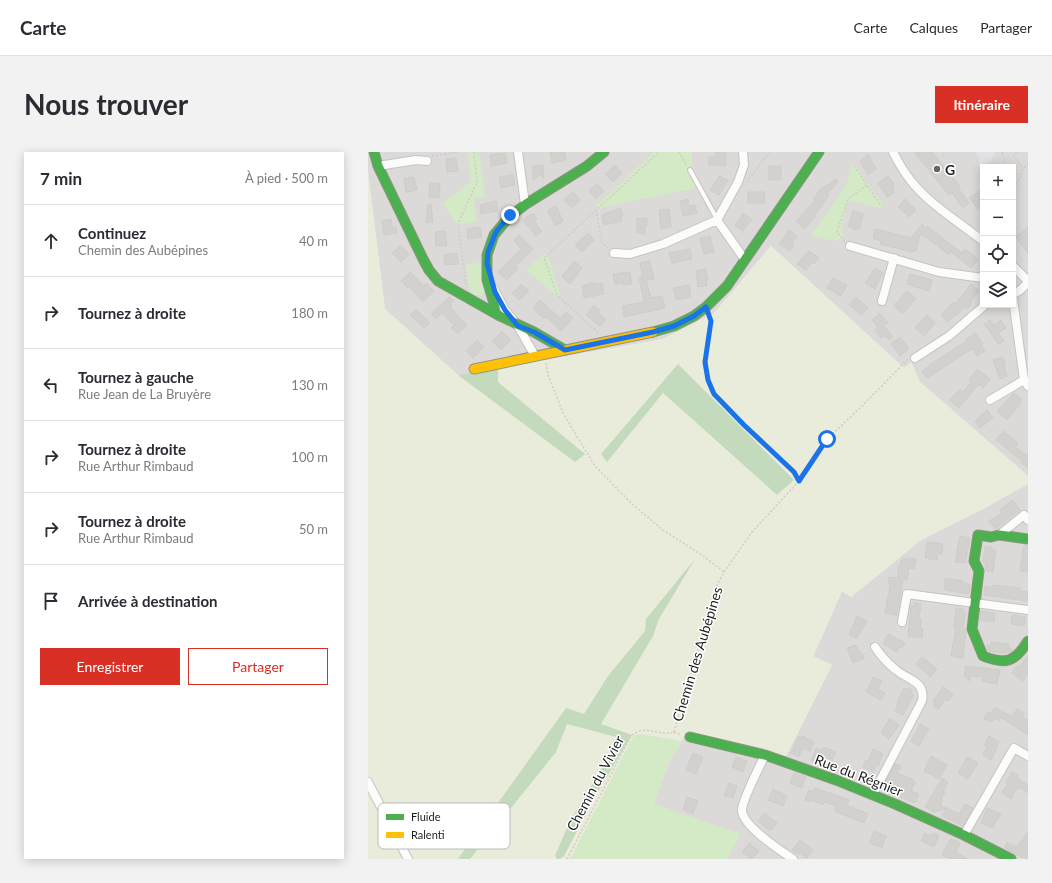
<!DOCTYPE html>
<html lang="fr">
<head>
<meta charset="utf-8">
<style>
	body { margin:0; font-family:Lato,sans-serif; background:#f2f2f3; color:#2b2b33 }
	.controls { position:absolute; right:12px; top:12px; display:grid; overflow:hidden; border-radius:0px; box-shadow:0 2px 10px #0003 }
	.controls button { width:36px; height:36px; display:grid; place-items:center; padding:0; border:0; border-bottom:1px solid #e1e1e2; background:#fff; color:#2b2b33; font:20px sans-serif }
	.stop { position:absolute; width:12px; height:12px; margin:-9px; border:3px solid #1a73e8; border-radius:50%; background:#fff }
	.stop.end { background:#1a73e8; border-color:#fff; box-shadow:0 1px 4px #0008 }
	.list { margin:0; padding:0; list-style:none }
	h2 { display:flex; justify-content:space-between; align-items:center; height:52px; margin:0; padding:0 16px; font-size:17px }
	h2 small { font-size:13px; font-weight:400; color:#7c7c81 }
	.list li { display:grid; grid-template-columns:26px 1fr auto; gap:12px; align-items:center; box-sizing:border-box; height:72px; padding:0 16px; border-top:1px solid #e1e1e2 }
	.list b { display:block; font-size:15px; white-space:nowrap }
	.list p { margin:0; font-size:13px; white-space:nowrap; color:#7c7c81 }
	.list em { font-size:13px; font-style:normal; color:#7c7c81 }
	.actions { display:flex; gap:8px; padding:12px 16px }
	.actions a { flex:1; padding:9px 0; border:1px solid #d93025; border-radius:0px; text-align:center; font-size:14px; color:#d93025 }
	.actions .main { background:#d93025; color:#fff }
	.icon { flex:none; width:22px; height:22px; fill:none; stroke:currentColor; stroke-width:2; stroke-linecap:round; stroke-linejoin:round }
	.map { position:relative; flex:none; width:660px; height:707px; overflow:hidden; border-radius:0px }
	header { display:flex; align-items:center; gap:24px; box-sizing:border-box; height:56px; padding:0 20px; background:#fff; border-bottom:1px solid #e1e1e2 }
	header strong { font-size:19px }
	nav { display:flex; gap:22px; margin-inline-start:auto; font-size:14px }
	.intro { display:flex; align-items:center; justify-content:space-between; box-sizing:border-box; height:96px; padding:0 24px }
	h1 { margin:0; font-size:28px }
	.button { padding:10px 18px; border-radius:0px; background:#d93025; color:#fff; font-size:14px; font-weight:700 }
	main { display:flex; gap:24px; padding:0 24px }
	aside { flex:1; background:#fff; border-radius:0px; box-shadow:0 2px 10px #0003 }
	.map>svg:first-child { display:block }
</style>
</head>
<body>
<header>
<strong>Carte</strong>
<nav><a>Carte</a><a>Calques</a><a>Partager</a></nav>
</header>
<div class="intro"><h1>Nous trouver</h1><a class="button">Itinéraire</a></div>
<main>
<aside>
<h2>7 min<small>À pied · 500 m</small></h2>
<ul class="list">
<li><svg class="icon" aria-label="ahead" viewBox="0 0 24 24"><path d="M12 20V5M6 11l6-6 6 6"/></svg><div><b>Continuez</b><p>Chemin des Aubépines</p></div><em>40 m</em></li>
<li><svg class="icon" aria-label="right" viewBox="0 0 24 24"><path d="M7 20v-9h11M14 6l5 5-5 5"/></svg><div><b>Tournez à droite</b></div><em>180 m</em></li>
<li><svg class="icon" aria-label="left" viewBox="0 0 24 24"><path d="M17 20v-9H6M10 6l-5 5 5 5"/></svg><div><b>Tournez à gauche</b><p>Rue Jean de La Bruyère</p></div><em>130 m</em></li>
<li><svg class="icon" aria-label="right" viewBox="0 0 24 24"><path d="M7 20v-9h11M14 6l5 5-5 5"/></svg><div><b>Tournez à droite</b><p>Rue Arthur Rimbaud</p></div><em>100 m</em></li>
<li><svg class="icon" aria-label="right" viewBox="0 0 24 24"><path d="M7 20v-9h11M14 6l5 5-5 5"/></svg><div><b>Tournez à droite</b><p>Rue Arthur Rimbaud</p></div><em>50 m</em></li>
<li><svg class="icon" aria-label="arrive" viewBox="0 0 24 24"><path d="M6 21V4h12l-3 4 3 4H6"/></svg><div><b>Arrivée à destination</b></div></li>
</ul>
<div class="actions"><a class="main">Enregistrer</a><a>Partager</a></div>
</aside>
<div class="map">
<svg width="660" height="707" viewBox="0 0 660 707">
	<rect width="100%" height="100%" fill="#ecebe7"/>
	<path fill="#dbdad8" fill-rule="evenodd" d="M0,0h660v324l-108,-94 -9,-20 -7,6 -133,-122 -57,67 -51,26 -205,36 -73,-66 -17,-137zM615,15h30v138h-30z
		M660,332v375h-300l-1,-1 13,-24 -87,-30 17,-44 12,-19 3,-9 101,24 46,-91 -19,-8 29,-66 9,6 70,-57 60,-30z"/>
	<path fill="#e9ecda" d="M0,20l17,137 73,66 205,-36 51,-26 57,-67 133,122 7,-6 9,20 108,94v8l-47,26 -60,30 -70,57 -9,-6 -29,65 19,9 -46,91 -101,-24 -3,9 -41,-7 -6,1 -65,124h-202z"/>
	<path fill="#d4e9c6" d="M111,0l6,45 -11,2 3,23 -20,3 -14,-22 28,-22 -4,-28z
		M286,0h38v18l-4,3 9,15 -94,19 -5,5 -2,-6z
		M486,12l30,42 -4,2 -31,-8 -8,27 3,9 -5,5 -26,-4 -1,-3 35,-50 4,-18z
		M177,101l4,4 11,38 -2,2 -32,-27z
		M113,111v15l4,11 -2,5c-17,7 -16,-19 -17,-30z
		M273,582l41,7 -12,19 -16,44 87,30 -14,24 1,1h-158l64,-124z"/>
	<path fill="#c3dabd" d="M310,212l116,116 -17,15 -114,-102 -56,69 -6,-8z
		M130,216v14l87,72 -10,8 -117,-87z
		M327,407l-36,60 -6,17 -52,88 31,11 -36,60 -32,61 -4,3h-3l-2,-3 15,-35 50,-83 -53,-14 -11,28 -86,107h-12l108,-151 18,6 24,-38 37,-45 1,-12z"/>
	<path fill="#e2e1e5" d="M607,0h19l1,1 -5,8 -8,6 -4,-3 2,-6z"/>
	<path fill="#d3d1ce" stroke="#cfcdc8" d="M182,0h15l1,8 -14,3z
		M348,0h10v14l-17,-1v-8h7z
		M546,0h18l28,34 -2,2 11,15 -6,5 -11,-15 -3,2 -19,-23 1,-1 -1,-2 -1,1z
		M137,1l2,10 -16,3 -1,-11z
		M500,2l8,15 -8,6 -8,-13z
		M88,6l2,13 -11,1 -1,-13z
		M175,13l1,14 -4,-4 -7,5v-14z
		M247,13l7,8 -9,9 -8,-8z
		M401,14h12v14h-12z
		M145,23l2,10 -14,3 -2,-11z
		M351,24l9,4 -9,15 -9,-5z
		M520,24l6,8 -2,1 2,3 -2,2 2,3 -7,4 -9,-14z
		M46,25l3,13 -11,2 -2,-14z
		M468,27l2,3 -11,12 2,1 -14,20 1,1 -12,13 -8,-8 19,-20 -2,-1 9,-13 1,1z
		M62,31l10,1 -1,14 -10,-1z
		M229,32l7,7 -8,8 -7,-8z
		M615,36v17l-5,4 -9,-11z
		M205,40l7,8 -8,8 -8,-8z
		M380,40h17l-1,11h-16z
		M320,47l1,7 6,-1 2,8 -14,3 -3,-15z
		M537,47l11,11 -7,7 -11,-10z
		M128,49l2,10 -17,3 -1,-9z
		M60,52h3l2,18 -7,1z
		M188,54l7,15 -7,5 -9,-15z
		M253,56l2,8h-2l1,5 -18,4 -2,-10z
		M301,57l2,18 -10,2 -2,-19z
		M485,59l10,3 -3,14 -6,2 -1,-2 -5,-2z
		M165,61l4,6 -3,2 8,10 -6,5 -13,-16z
		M375,61l9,6 -9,12 -8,-5z
		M269,66h10v8h-2v8l-8,-1z
		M23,67l1,8h4l1,6 -13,2 -2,-14z
		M555,71l-1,2 4,3 1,-2 35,27 3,-4 13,10 -7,9 -20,-16 -2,3 -24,-19 -1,1 -4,-3 -4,17 -2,-1 -1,2 -33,-8 1,-3 -8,-3 2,-9 36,9z
		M112,75l2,10 -14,2 -1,-10z
		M660,75v26l-12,-16z
		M421,78l8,6 -5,7 2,1 -4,7 -11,-7z
		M77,79l2,15h-11l-1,-14z
		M220,81l6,7 -12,12 -7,-7z
		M151,83l14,14 -18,17 3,2 -11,12 -9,-8 23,-23 -7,-9z
		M342,84l4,16 -10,2 -4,-16z
		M32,93l9,9 -8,8 -9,-9z
		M322,97l2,10 -20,4 -3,-10z
		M441,99l10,7 -5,6 -2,-2 -6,8 -9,-6z
		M89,101l1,11 -13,1 -1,-10z
		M206,109l8,7 -12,16 -8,-7z
		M282,109l4,18 -8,1 5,18 11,-2 3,12 -41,9 -2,-11 22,-4 -5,-24 4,-1 -3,-14z
		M507,116l8,5 -8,16 -10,-6z
		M338,117l2,11h-2l1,6 -9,1 -2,-16z
		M42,120l14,14 2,-3 8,8 -11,11 -14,-15 -1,1 -7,-7z
		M262,120l2,12 -9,1v-2l-8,1 -2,-10z
		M542,122l22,6 -3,11 -17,-5 1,-1 -6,-1z
		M465,126l14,7 -6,11 -14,-8z
		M226,130v2l8,-1 2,11 -20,4 -2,-12z
		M153,132l8,7 -10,9 -7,-7z
		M603,132l8,7 -9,11 2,2 -5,5 -2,-2 -9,9 -1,-1 -7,7 -7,-7 12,-13 2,2z
		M321,133l2,12 -15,3 -3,-12z
		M539,139l9,8 -14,15 -8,-8z
		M81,145l4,3 -3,4 2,1 -2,2 17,18 -9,9 -7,-6 3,-3 -12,-12 -6,6 -5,-5z
		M488,145l12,11 -7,7 -12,-10z
		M172,148l20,18 6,-6 7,6 -12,13 -15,-14 -2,2 -11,-11z
		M226,153l6,5 -2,3 8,6 -6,7 -14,-11z
		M48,157l14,14 -6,5 -14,-13z
		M512,161l8,10 -4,3 9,11 -4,3 -4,-5 -4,3 -6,-8 3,-3 -6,-7z
		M559,163l8,8 -11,13 -9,-8z
		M622,168l4,5 7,-5 5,8 -8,5 6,8 -6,3 -13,-19v-2z
		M134,179l9,9 -10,10 -9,-9z
		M607,181l8,11 -2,1 4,6 -8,5 -5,-7 -45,29 -5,-7 8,-5 -1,-1 38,-24 -1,-2z
		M532,185l9,12 -9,7 -9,-12z
		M109,188l7,7 -11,11 -7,-7z
		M635,205l3,7 -2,1 3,11 -7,3 -7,-19z
		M609,217l13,10 -7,9 -4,-4 -20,24 -10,-8 11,-11 3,3 8,-10 -2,-2z
		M646,241l7,6v4l-14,17 -10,-9z
		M619,258l6,8 -13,10 -5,-7z
		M635,279l15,12 -3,4 11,8 2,-2v15l-7,-5 1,-2 -26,-21z
		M645,348l7,10 -25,19 -6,-8 13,-8 -2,-3z
		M592,384l10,2 -5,25 -10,-1z
		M559,390l16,2 -1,10 -4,-1 -1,7 -12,-2z
		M656,393l4,1v26l-8,-1z
		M617,394l7,1v3h4l-3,22 -7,-1 -1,-9h-2z
		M539,406l9,1 -2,10 -5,-1 -2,12h-4l-6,35 -12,-2 5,-28 -1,-1v-7l9,1v-11h2l1,-6 2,-2h4z
		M577,426l18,3 -1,3h8l-1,10 -24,-4z
		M625,433l28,3 -1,3 8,1 -1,9 -43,-6 1,-9 8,1z
		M546,451l7,1 -2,15h2l-1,10h3l-1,9 -14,-2 3,-30h3z
		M588,456l7,1v3l2,1 -2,16h2l1,3 -3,26 -12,-2 5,-28h-2z
		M613,459l14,2 -1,9 -14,-2z
		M644,463l14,2 -2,9 -13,-2z
		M489,464l10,5 -10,17 -8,-3z
		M520,482l17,9 -3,5 -2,-2 -3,6 -14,-8z
		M623,490l18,2 -1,4 4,1v2l-8,2 -16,-2 -1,-6 3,1z
		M488,493l3,8 2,-1 3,6 -11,5 -6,-15z
		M660,504v18l-5,7 -11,-8 5,-7 1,2z
		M554,505l15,12 -6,8 -15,-13z
		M598,514l34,4 -3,14 -15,-3 1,-4 -13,-1v5l-6,-5z
		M505,525l9,4 -5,8 8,4 -4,7 -15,-8z
		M575,535l10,7 -5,7 -3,-2 -6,10 -6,-3 2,-4 -2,-1z
		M541,536l2,1 2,7 -10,19 -8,-4 3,-4 -2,-1 7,-17z
		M627,555l17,10 5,-8 7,4 -2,4 6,3v15l-27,-18 -2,4 -4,-3 -3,4 -8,-3 4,-7 3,2z
		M522,566l9,7 -10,14 -8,-6z
		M552,572l9,5 -10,17 -8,-5z
		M431,584l3,2 1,-2 11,6 -4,9 -8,-3 -3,9 -8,-4z
		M621,584l10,6 -3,5 1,1 -6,12 -8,-5 4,-8 -3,-2z
		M456,595l12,5 -8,18 -13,-5 1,-2 -5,-2 5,-13 6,3z
		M505,597l10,5 -5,12 -2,-1 -3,7 -10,-5 3,-7 2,1z
		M325,601l10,4 -7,17 -10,-4z
		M563,604l16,9 -8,14 -15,-8z
		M368,605l11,4 -4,11 -11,-5z
		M599,605l11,6 -10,16 -10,-6z
		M527,612l6,2 -4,7 17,7 -1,1 2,1 -4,9 8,3 -4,9 -21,-9 -1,2 -12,-6z
		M644,620l6,3 -1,3 11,7v8l-10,-6 -7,12 -9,-6 6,-9 -2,-1z
		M426,621l12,4 -4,11 -12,-5z
		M574,626l6,4 -5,9 2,1 -4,7 2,1 -3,5 19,9 6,-10 8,4 -10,18 -21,-10 4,-7 -12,3 -9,-5z
		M361,631l8,3 -4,12 -9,-3z
		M447,636l34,12 -2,5 21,9 -4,9 -30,-12 2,-5 -12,-4 -1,3 -12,-5 -1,2 -5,-2 4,-10 5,2z
		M405,637l14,7 -4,10 -15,-6z
		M319,645l11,4 -5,13 -10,-5z
		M619,656l14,6 -9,14 -11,-5z
		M396,661l13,10 -7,8 -12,-10z
		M506,679l12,5 -4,12 -12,-5z
		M660,679v28l-11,-4 -12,-7 2,-6 10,5z
		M557,681l7,3 1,-3 6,2 -5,12 -13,-6z
		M583,687l9,4 -4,9 12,7h-18l-8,-4z
		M432,688l13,10 -6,8 -7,-5 -2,1 -6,-4z
		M381,691l10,8 -7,8 -10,-7z"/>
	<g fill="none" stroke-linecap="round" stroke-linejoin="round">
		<defs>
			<path id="lane" d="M322,18l27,49"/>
			<path id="street" d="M150,0l7,52
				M525,0c5,10 11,20 18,29 18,23 49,42 72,60
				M10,14l38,-6 11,1
				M349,68l28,40
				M482,94l89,26 44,6
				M246,101l16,1 33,-10 54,-24 21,-38 6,-17 -1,-13
				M645,114l15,15
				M126,137l11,21 13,16 17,30
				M645,142l6,-3 9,-8
				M645,147l11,81 4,6
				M514,149l12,-43
				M547,206l34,-22 36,-31
				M622,248l34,-20
				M631,383l25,-20 4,5
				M534,470l5,-28 121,16
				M397,603c-5,11 -23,45 -23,55 0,16 38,40 51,49
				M0,630l40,77
				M505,642l49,-93c4,-20 -14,-21 -26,-31 -9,-7 -15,-14 -21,-23
				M596,683l50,-87 14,8"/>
			<path id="fast" d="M6,0l4,14 45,93 6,11 9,11 60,34 36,17 31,18
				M127,155l-8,-27v-25l7,-20 14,-17 18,-14 61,-38 17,-14
				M285,180l21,-6 20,-10 12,-9 21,-21 92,-134
				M660,387l-29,-4 -8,2 -13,-2 -4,26 5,10 -7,58 11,27c23,9 32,6 45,-15
				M322,585l75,18 71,25 59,24 69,31 47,24"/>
			<path id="slow" d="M106,217l179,-37"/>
		</defs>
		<use href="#lane" stroke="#c5c4c3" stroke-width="6"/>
		<use href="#street" stroke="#c5c4c3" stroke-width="10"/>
		<use href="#fast" stroke="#91967f" stroke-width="11"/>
		<use href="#slow" stroke="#91967f" stroke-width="11"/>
		<path stroke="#d5cac7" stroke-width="1.5" stroke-dasharray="2 2" stroke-linecap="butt" d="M83,0l1,1 7,-1
			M311,0l8,14
			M634,0l5,15
			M648,0l-2,5 9,11
			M575,3l3,-3
			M64,4l20,-3
			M486,14l27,40
			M614,15l1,4
			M379,30l22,-30
			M645,36l7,-9 3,-11 5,-3
			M228,58l6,33 7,6
			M477,89l-8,-9 11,-33 19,-14
			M98,133l-8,-61 19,-42 -3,-30
			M342,164l1,5 -6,41 3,18 6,14 80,78 5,9
			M230,181l-41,-38 -13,-37 115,-106
			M178,211l2,12 16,40 31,51 38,39 30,25 39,25 22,17
			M306,580l43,-147 7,-13 28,-40 47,-51 28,-42 34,-32 47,-48
			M306,580l7,3
			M199,707l64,-123c14,-13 28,1 43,-4"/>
		<use href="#lane" stroke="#fcfcfb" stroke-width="4"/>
		<use href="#street" stroke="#fcfcfb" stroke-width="8"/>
		<use href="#fast" stroke="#4caf50" stroke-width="9"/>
		<use href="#slow" stroke="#ffc107" stroke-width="9"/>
	</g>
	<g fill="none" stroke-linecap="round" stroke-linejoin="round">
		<path stroke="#1a73e8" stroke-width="5" d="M142,63l-14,17 -8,20 -1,11 8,29 10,18 13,16 16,6 31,18 88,-18 21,-6 20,-10 12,-9 5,14 -6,41 3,18 6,14 30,31 50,47 5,9 28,-42"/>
	</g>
	<circle fill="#666664" stroke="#fff" stroke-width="1.5" cx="569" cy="17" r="4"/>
	<g text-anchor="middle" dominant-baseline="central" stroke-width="3" stroke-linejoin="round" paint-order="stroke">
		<g font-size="14" font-weight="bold" fill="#1e1e1e" stroke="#fff" text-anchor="start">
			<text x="577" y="17">G</text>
		</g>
		<g font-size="14" fill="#1e1e1e" stroke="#fff">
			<text transform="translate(329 502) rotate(-73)">Chemin des Aubépines</text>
			<text transform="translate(491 623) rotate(21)">Rue du Régnier</text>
			<text transform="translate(227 631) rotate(-62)">Chemin du Vivier</text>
		</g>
	</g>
	<rect x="10" y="651" width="132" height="46" rx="6" fill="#fff" stroke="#bcbcbc" stroke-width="1"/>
	<rect x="18" y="662" width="18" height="6" fill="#4caf50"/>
	<rect x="18" y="680" width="18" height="6" fill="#ffc107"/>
	<g font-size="11" fill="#1e1e1e">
		<text x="43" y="669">Fluide</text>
		<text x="43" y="687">Ralenti</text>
	</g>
</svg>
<div class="controls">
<button>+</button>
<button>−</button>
<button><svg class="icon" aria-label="locate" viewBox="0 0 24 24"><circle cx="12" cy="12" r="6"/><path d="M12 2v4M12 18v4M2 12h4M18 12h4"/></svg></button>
<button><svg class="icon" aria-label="layers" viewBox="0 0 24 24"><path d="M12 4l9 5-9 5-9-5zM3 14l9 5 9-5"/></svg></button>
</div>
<div class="stop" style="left:459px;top:287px"></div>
<div class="stop end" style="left:142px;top:63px"></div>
</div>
</main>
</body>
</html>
